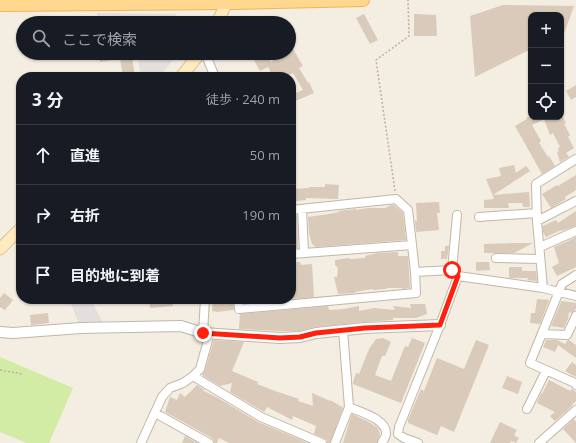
<!DOCTYPE html>
<html lang="ja">
<head>
<meta charset="utf-8">
<style>
	body { margin:0; font-family:"Open Sans","Noto Sans JP",sans-serif; background:#242831; color:#f1f3f6 }
	.controls { position:absolute; right:12px; top:12px; display:grid; overflow:hidden; border-radius:8px; box-shadow:0 1px 3px #0004 }
	.controls button { width:36px; height:36px; display:grid; place-items:center; padding:0; border:0; border-bottom:1px solid #363941; background:#171b24; color:#f1f3f6; font:20px sans-serif }
	.stop { position:absolute; width:12px; height:12px; margin:-9px; border:3px solid #ff200d; border-radius:50%; background:#fff }
	.stop.end { background:#ff200d; border-color:#fff; box-shadow:0 1px 4px #0008 }
	.list { margin:0; padding:0; list-style:none }
	h2 { display:flex; justify-content:space-between; align-items:center; height:52px; margin:0; padding:0 16px; font-size:17px }
	h2 small { font-size:13px; font-weight:400; color:#9ea1a6 }
	.list li { display:grid; grid-template-columns:26px 1fr auto; gap:12px; align-items:center; box-sizing:border-box; height:60px; padding:0 16px; border-top:1px solid #363941 }
	.list b { display:block; font-size:15px; white-space:nowrap }
	.list em { font-size:13px; font-style:normal; color:#9ea1a6 }
	.icon { flex:none; width:22px; height:22px; fill:none; stroke:currentColor; stroke-width:2; stroke-linecap:round; stroke-linejoin:round }
	.map { position:relative; flex:none; width:576px; height:443px; overflow:hidden }
	.search { position:absolute; background:#171b24; box-shadow:0 1px 3px #0004; left:16px; top:16px; width:280px; height:44px; display:flex; align-items:center; gap:10px; box-sizing:border-box; padding:0 14px; border-radius:22px; color:#9ea1a6; font-size:15px }
	.panel { position:absolute; background:#171b24; box-shadow:0 1px 3px #0004; left:16px; top:72px; width:280px; height:232px; border-radius:16px }
	.map>svg:first-child { display:block }
</style>
</head>
<body>
<div class="map">
<svg width="576" height="443" viewBox="0 0 576 443">
	<rect width="100%" height="100%" fill="#f3ede2"/>
	<path fill="#d2eca6" d="M0,357l73,31 -24,55h-22l-27,-11z"/>
	<path fill="#e3dfdb" d="M97,13l79,1 2,9h-81z
		M137,53h42l-20,24h-18z
		M69,299h22l12,24 -24,1z"/>
	<path fill="#d9cab9" d="M503,5l71,1 -12,33h-1v-24h-30v34l-56,28 -5,-61z
		M364,14l14,26 -8,4 -14,-26z
		M414,14l22,1 1,21h-23z
		M293,49l10,17 -4,2 9,15 1,-1 5,11 -21,9 -2,-7 12,-5 -10,-17 -7,4h-13l-5,-10 -8,4 -10,-18h15l6,9 16,-9h2v-1z
		M99,53h34v3l-1,1 3,20h-12l-3,-18 -20,3z
		M576,85v12l-5,3 -5,-9z
		M526,117h37l3,6 -2,1 6,11 -2,2 6,11 -8,5 3,4 -9,5 -3,-10 2,-1 -1,-3 2,-1 -7,-14 -3,2 -6,-16 -12,6 9,16 -2,2 9,14 1,-1 6,10 -13,8 -27,-48 12,-7z
		M514,165l2,8 10,-7 4,5 -37,24 36,-3 1,15h-7l-1,-4h-14l1,5h-25v-8l10,-1 -8,-20 15,-3 -2,-8z
		M576,175v15l-11,7 1,2 -15,9 -9,-14 15,-9 1,1z
		M325,184l14,1 -1,14 -32,-1v2l-10,1v-4l-5,1v-9l18,-1v-1h16z
		M439,202l1,11h-3l2,17 -23,2 -1,-12 2,2 -1,-19z
		M391,205h3l9,8 3,27 -90,7 -4,-3 -3,-11 -1,-16 21,-3 10,-2 -1,-1 18,-2v1l12,-2h17z
		M576,211v15l-15,5v-1l-15,7 -3,-5v-6l13,-6 2,3z
		M297,215l1,33h-7v-28z
		M576,237v30l-19,9 -5,-9 7,-4 -5,-16 12,-5z
		M516,243h17l-19,10h-30v-9z
		M445,246h4l-2,13h-6v-8h4z
		M398,252v4h10l2,32 -8,1v-1h-15l-1,1 -13,1 -1,-1 -17,3v1l-17,1 -4,-17h3l1,-9 -3,-3v-5l14,-2 1,1 15,-1v-2l12,-3z
		M293,262h7l1,3 11,-1 2,33 -23,2v-34h3z
		M476,262h13l1,8 -14,1z
		M509,267h13v4h14l1,10 -10,-1 1,-2h-19z
		M4,293l9,7 -8,10 -5,-3v-9z
		M149,299h23l1,7 -23,2z
		M213,299h20l1,11 -17,2 -5,-1z
		M244,299h45l-45,4z
		M537,299l12,1 -9,24 -10,-1 1,-10h4z
		M562,301l14,2v5l-1,3 -3,2 -3,-1 -1,7 -4,9 -13,-2 10,-24z
		M410,304h15l2,10 -11,4h-23v2l-29,2 -49,5 -16,4h-19l-41,-2 1,-15 88,-8 1,4 15,-1 15,-3v5l15,-3 21,2 -2,-4 18,2z
		M48,313l1,10 -18,2 -1,-10z
		M383,338l8,4 -6,14h-3l-7,19 16,6 14,-35 3,1 4,-9 13,5 -24,60 -48,-19v-2l3,-9 3,1 10,-25 7,-10z
		M214,340l30,2 -12,29 26,11 -1,2 18,7 24,8 -1,2 15,5 -1,-13 18,8v-1l12,7 1,1 -13,35h-3v-3l-3,-2 -10,-4 2,-8 -23,-10 -1,4 -25,-13 -3,5 -34,-20 2,-9 -12,3 -18,-11 3,-5z
		M476,340l13,5 -35,87 -13,-6 -4,9 -29,-12v-3l13,-31 3,2 13,-33 27,11z
		M546,340h11l8,4 3,-4h1l7,5v13l-18,-13 -3,7 -12,-5z
		M572,362l4,3v12l-11,-6z
		M507,376l15,6 -4,12 -16,-6z
		M549,380l21,11 2,-2 4,3v9l-4,4v1l-17,15 -5,-5 5,-4 -18,-9 4,-10 1,1z
		M197,385l8,5h-3l16,8 40,24 50,21h-79l-10,-5 -2,5h-3v-2l-2,-3 -47,-26 5,-15 7,3 3,-7 5,4z
		M352,414l17,8 9,6 2,6 -3,9h-34l6,-20z
		M574,419l2,3v21l-13,-14z
		M500,422l17,8 -3,5 5,3 -3,5 -5,-2 -1,2h-20z
		M185,436l13,7h-16z"/>
	<g fill="none" stroke-linecap="round" stroke-linejoin="round">
		<defs>
			<path id="minor" d="M205,53l10,24
				M576,159l-40,25 1,37 6,67 33,8
				M302,209l2,43
				M291,210l105,-11 12,11 4,35
				M457,215l-5,55 6,6
				M479,217l58,-4
				M537,221l39,-20
				M540,247l36,-16
				M496,258l44,1
				M415,272l37,-2
				M576,275l-14,9 -32,79 45,20 1,2
				M238,299l1,10 177,-16 -1,-21 -3,-27 -121,9
				M203,333l2,-34
				M542,334l25,1 9,-19
				M193,376l68,41 61,26
				M349,407c11,5 38,12 37,27 0,3 -3,6 -4,9
				M527,409l19,-38
				M155,413l54,30
				M141,443l21,-46 8,-9 13,-5 10,-7 7,-7 10,-36
				M335,443l14,-36 -6,-77
				M418,443l-14,-5 -6,-4 1,-7 41,-102 18,-49 85,12
				M539,443l37,-33"/>
			<path id="tertiary" d="M0,332l13,1 68,-5 100,-2 22,7 77,5 20,-1 16,-4 49,-5 75,-3"/>
			<path id="secondary" d="M217,23l11,-23
				M181,77l19,-24
				M0,249l21,-21"/>
			<path id="primary" d="M0,5l226,-2h6l131,-3"/>
		</defs>
		<use href="#minor" stroke="#c2b7a7" stroke-width="10"/>
		<use href="#tertiary" stroke="#c2b7a7" stroke-width="12"/>
		<use href="#secondary" stroke="#dbc18e" stroke-width="13"/>
		<use href="#primary" stroke="#f0b553" stroke-width="14"/>
		<path stroke="#c3af93" stroke-width="1.5" stroke-dasharray="2 2" stroke-linecap="butt" d="M395,191l-19,-131 33,-24 -1,-36
			M0,370l23,4"/>
		<use href="#minor" stroke="#fff" stroke-width="8"/>
		<use href="#tertiary" stroke="#fff" stroke-width="10"/>
		<use href="#secondary" stroke="#ffebc0" stroke-width="11"/>
		<use href="#primary" stroke="#ffd78f" stroke-width="12"/>
	</g>
	<g fill="none" stroke-linecap="round" stroke-linejoin="round">
		<path stroke="#ff200d" stroke-width="5" d="M203,333l77,5 20,-1 16,-4 49,-5 75,-3 18,-49 -6,-6"/>
	</g>
</svg>
<div class="controls">
<button>+</button>
<button>−</button>
<button><svg class="icon" aria-label="locate" viewBox="0 0 24 24"><circle cx="12" cy="12" r="6"/><path d="M12 2v4M12 18v4M2 12h4M18 12h4"/></svg></button>
</div>
<div class="stop" style="left:452px;top:270px"></div>
<div class="stop end" style="left:203px;top:333px"></div>
<div class="search"><svg class="icon" aria-label="search" viewBox="0 0 24 24"><circle cx="10" cy="10" r="6"/><path d="M15 15l6 6"/></svg>ここで検索</div>
<section class="panel">
<h2>3 分<small>徒歩 · 240 m</small></h2>
<ul class="list">
<li><svg class="icon" aria-label="ahead" viewBox="0 0 24 24"><path d="M12 20V5M6 11l6-6 6 6"/></svg><div><b>直進</b></div><em>50 m</em></li>
<li><svg class="icon" aria-label="right" viewBox="0 0 24 24"><path d="M7 20v-9h11M14 6l5 5-5 5"/></svg><div><b>右折</b></div><em>190 m</em></li>
<li><svg class="icon" aria-label="arrive" viewBox="0 0 24 24"><path d="M6 21V4h12l-3 4 3 4H6"/></svg><div><b>目的地に到着</b></div></li>
</ul>
</section>
</div>
</body>
</html>
